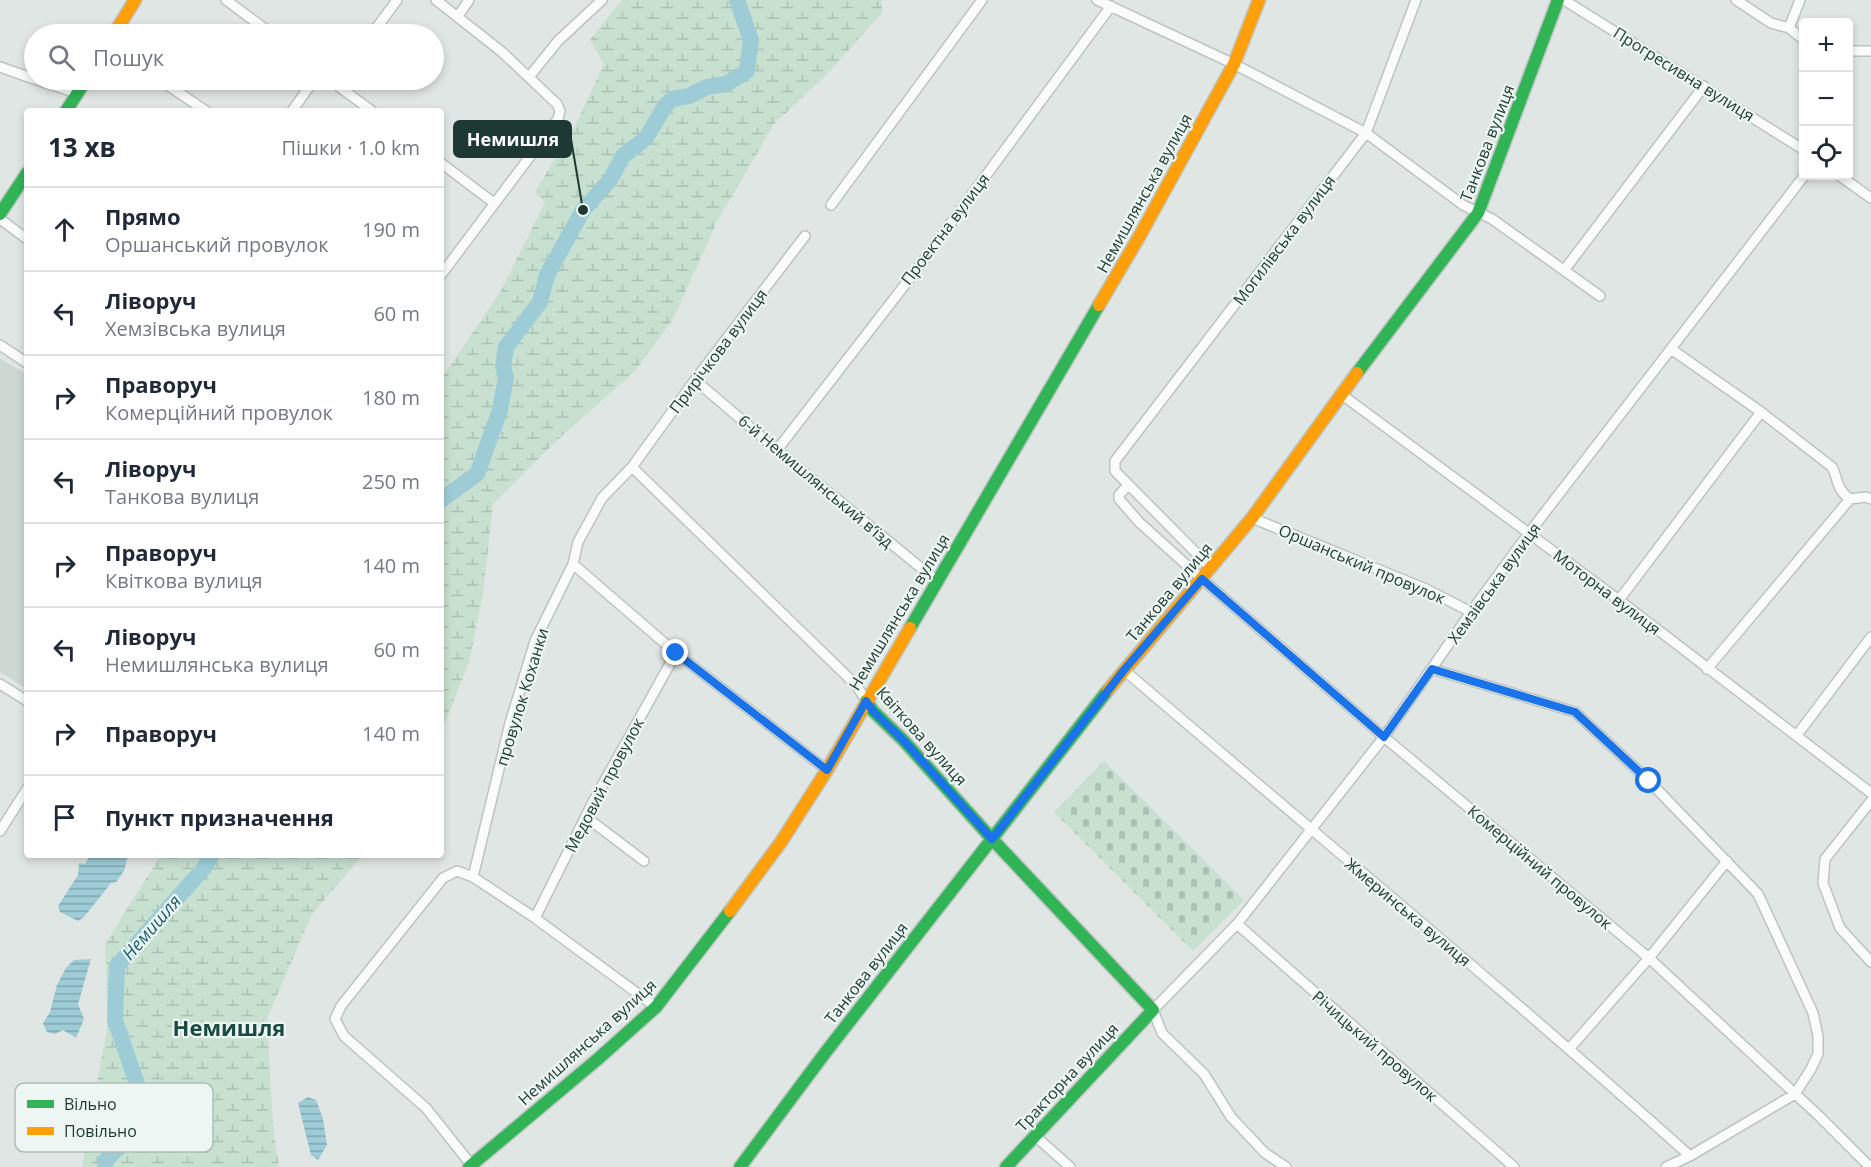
<!DOCTYPE html>
<html lang="uk">
<head>
<meta charset="utf-8">
<style>
	body { margin:0; font-family:"Open Sans",sans-serif; background:#f6f6f7; color:#1f2937 }
	.controls { position:absolute; right:18px; top:18px; display:grid; overflow:hidden; border-radius:6px; box-shadow:0 3px 9px #0003 }
	.controls button { width:54px; height:54px; display:grid; place-items:center; padding:0; border:0; border-bottom:2px solid #e0e1e3; background:#fff; color:#1f2937; font:30px sans-serif }
	.stop { position:absolute; width:18px; height:18px; margin:-14px; border:4px solid #1a73e8; border-radius:50%; background:#fff }
	.stop.end { background:#1a73e8; border-color:#fff; box-shadow:0 2px 6px #0008 }
	.list { margin:0; padding:0; list-style:none }
	h2 { display:flex; justify-content:space-between; align-items:center; height:78px; margin:0; padding:0 24px; font-size:26px }
	h2 small { font-size:20px; font-weight:400; color:#747a83 }
	.list li { display:grid; grid-template-columns:39px 1fr auto; gap:18px; align-items:center; box-sizing:border-box; height:84px; padding:0 24px; border-top:2px solid #e0e1e3 }
	.list b { display:block; font-size:22px; white-space:nowrap }
	.list p { margin:0; font-size:20px; white-space:nowrap; color:#747a83 }
	.list em { font-size:20px; font-style:normal; color:#747a83 }
	.icon { flex:none; width:33px; height:33px; fill:none; stroke:currentColor; stroke-width:2; stroke-linecap:round; stroke-linejoin:round }
	.map { position:relative; flex:none; width:1871px; height:1167px; overflow:hidden }
	.search { position:absolute; background:#fff; box-shadow:0 3px 9px #0003; left:24px; top:24px; width:420px; height:66px; display:flex; align-items:center; gap:15px; box-sizing:border-box; padding:0 21px; border-radius:33px; color:#747a83; font-size:22px }
	.panel { position:absolute; background:#fff; box-shadow:0 3px 9px #0003; left:24px; top:108px; width:420px; height:750px; border-radius:6px }
	.map>svg:first-child { display:block }
</style>
</head>
<body>
<div class="map">
<svg width="1871" height="1167" viewBox="0 0 1871 1167">
	<defs>
		<pattern id="wetland-marsh" width="20" height="14" patternUnits="userSpaceOnUse" patternTransform="scale(1.5)"><rect width="20" height="14" fill="#c8e0d0"/><path d="M1 5h8M5 5V1M11 12h8M15 12V8" fill="none" stroke="#abc1b3"/></pattern>
		<pattern id="cemetery-stones" width="16" height="16" patternUnits="userSpaceOnUse" patternTransform="scale(1.5)"><rect width="16" height="16" fill="#c8e0d0"/><path d="M2 7V4a2 2 0 0 1 4 0v3zM10 15v-3a2 2 0 0 1 4 0v3z" fill="#abc1b3"/></pattern>
		<pattern id="water-rules" width="6" height="5" patternUnits="userSpaceOnUse" patternTransform="scale(1.5)"><rect width="6" height="5" fill="#9eccd6"/><path d="M0 2.5h6" fill="none" stroke="#80a7ae"/></pattern>
	</defs>
	<rect width="100%" height="100%" fill="#e0e6e3"/>
	<path fill="#cdd8d3" d="M0,358l27,17v314l-27,-17z"/>
	<path fill="url(#wetland-marsh)" d="M622,0h260v13l-56,62 -52,49 -56,96 -45,99 -39,53 -79,70 -62,62 -10,89 -14,69 -28,71v-354l60,-88 44,-89 -10,-10 40,-66 29,-62 -14,-24z
		M161,855h202l-51,59 -45,104 6,108 6,41h-197l26,-144 -3,-79z"/>
	<path fill="url(#cemetery-stones)" d="M1104,761l140,139 -51,51 -139,-139z"/>
	<path fill="url(#water-rules)" d="M90,855h38l-4,16 -8,11 -5,1 -27,34 -6,4 -18,-9 -2,-6 20,-31 1,-12 6,1z
		M91,959l-13,45 6,15 -8,19 -13,-8 -8,4 -8,-2 -4,-9 7,-11 7,-27 9,-17 8,-8z
		M308,1097l8,3 7,19 4,26 -9,15 -7,-5 -13,-52z"/>
	<g fill="none" stroke-linecap="round" stroke-linejoin="round">
		<path stroke="#9eccd6" stroke-width="16" d="M441,500l36,-26 23,-64 6,-33 -3,-10 3,-20 34,-45 7,-27 36,-65 27,-30 13,-24 23,-18 19,-32 7,-7 17,-3 18,-9 19,-3 21,-13 4,-31 -14,-40
			M105,1167l1,-7 39,-39 1,-11 -31,-90 2,-54 87,-98 8,-13"/>
		<defs>
			<path id="street" d="M226,0l46,34
				M436,0l66,52 55,52 3,7 -2,8 -117,156
				M1097,0l137,64 132,69 97,72 29,14 108,77
				M1564,0l240,150
				M1736,0l35,23 18,5 15,12
				M458,16l11,-16
				M1789,28l11,-28
				M372,34l25,-34
				M1848,51h23
				M0,67l34,12
				M529,77l29,-36 44,-41
				M37,80l40,13
				M160,80l46,31
				M330,80l42,31
				M292,111l22,-31
				M441,163l53,40
				M1840,176l31,22
				M831,205l151,-205
				M0,219l27,20
				M1565,269l139,-183
				M0,345l27,18
				M1671,349l90,63 71,55c7,13 3,21 18,32l16,-2 5,2
				M695,380l82,70 160,131
				M1341,394l278,206 252,193
				M777,450l137,-177 197,-267
				M632,467l225,219 9,15
				M1128,485l-9,10v4l20,23 63,57 182,158 265,221 170,158 49,49
				M1252,518l174,71 45,23
				M573,564l103,89 151,117
				M1211,568l-96,-97v-10l251,-328 50,-133
				M1619,600l142,-188
				M1432,669l143,43 74,69 109,113 55,119 5,23v18l-7,15 -16,25 -105,62 -24,11
				M1707,669l143,-170
				M1124,670c189,162 381,320 566,486
				M0,684l27,17
				M1797,735l74,-98
				M1871,801l-46,58 -2,24 17,45 31,34
				M586,817l58,44
				M0,831l27,-42
				M473,877l37,-154 25,-82 38,-77 5,-22 24,-44 30,-31 63,-87 110,-144
				M535,918l59,-118 82,-147
				M1237,924l277,243
				M1570,1048l79,-90 78,-97
				M1034,1135l36,32
				M473,1167l-47,-59 -82,-72 -9,-17 6,-13 102,-128 14,-7 16,6 62,41 121,89
				M1286,1167l-21,-14 -34,-36 -27,-43 -42,-41 -9,-23 84,-86 147,-187 87,-125 58,-79 275,-357"/>
			<path id="fast" d="M66,111l20,-31
				M0,214l27,-41
				M1357,373l121,-160 80,-213
				M910,628l189,-323
				M866,701l7,10 31,30 88,98 161,171 -147,157
				M469,1167l130,-109 57,-51 74,-96
				M740,1167l85,-114 283,-363"/>
			<path id="slow" d="M114,34l21,-34
				M1099,305l40,-68 95,-173 25,-64
				M1108,690l144,-172 105,-145
				M730,911l51,-69 46,-72 83,-142"/>
		</defs>
		<use href="#street" stroke="#bdc3c0" stroke-width="12"/>
		<use href="#fast" stroke="#bcc4c1" stroke-width="15"/>
		<use href="#slow" stroke="#bcc4c1" stroke-width="15"/>
		<use href="#street" stroke="#fafbfb" stroke-width="9"/>
		<use href="#fast" stroke="#30b455" stroke-width="12"/>
		<use href="#slow" stroke="#ff9f0a" stroke-width="12"/>
	</g>
	<g fill="none" stroke-linecap="round" stroke-linejoin="round">
		<path stroke="#1a73e8" stroke-width="8" d="M676,653l151,117 39,-69 7,10 31,30 88,98 132,-169 78,-91 182,158 48,-68 143,43 74,69"/>
	</g>
	<g text-anchor="middle" dominant-baseline="central" stroke-width="4.5" stroke-linejoin="round" paint-order="stroke">
		<g font-size="16" fill="#1e3933" stroke="#edf6f2">
			<text transform="translate(1684 74) rotate(32)">Прогресивна вулиця</text>
			<text transform="translate(1487 143) rotate(-69)">Танкова вулиця</text>
			<text transform="translate(1144 193) rotate(-61)">Немишлянська вулиця</text>
			<text transform="translate(945 229) rotate(-53)">Проектна вулиця</text>
			<text transform="translate(1284 240) rotate(-53)">Могилівська вулиця</text>
			<text transform="translate(718 351) rotate(-53)">Прирічкова вулиця</text>
			<text transform="translate(816 481) rotate(40)">6-й Немишлянський в’їзд</text>
			<text transform="translate(1362 564) rotate(23)">Оршанський провулок</text>
			<text transform="translate(1494 583) rotate(-54)">Хемзівська вулиця</text>
			<text transform="translate(1169 592) rotate(-50)">Танкова вулиця</text>
			<text transform="translate(1607 592) rotate(37)">Моторна вулиця</text>
			<text transform="translate(899 612) rotate(-59)">Немишлянська вулиця</text>
			<text transform="translate(522 697) rotate(-73)">провулок Коханки</text>
			<text transform="translate(922 736) rotate(48)">Квіткова вулиця</text>
			<text transform="translate(604 785) rotate(-62)">Медовий провулок</text>
			<text transform="translate(1540 867) rotate(40)">Комерційний провулок</text>
			<text transform="translate(1408 912) rotate(40)">Жмеринська вулиця</text>
			<text transform="translate(866 973) rotate(-52)">Танкова вулиця</text>
			<text transform="translate(587 1042) rotate(-42)">Немишлянська вулиця</text>
			<text transform="translate(1375 1046) rotate(41)">Річицький провулок</text>
			<text transform="translate(1067 1077) rotate(-47)">Тракторна вулиця</text>
		</g>
		<g font-size="18" font-style="italic" fill="#186175" stroke="#edf6f2">
			<text transform="translate(151 927) rotate(-49)">Немишля</text>
		</g>
		<g font-size="22" font-weight="bold" fill="#1a4b41" stroke="#edf6f2">
			<text x="229" y="1027">Немишля</text>
		</g>
	</g>
	<rect x="15" y="1083" width="198" height="69" rx="9" fill="#edf6f2" stroke="#afbdb9" stroke-width="1.5"/>
	<rect x="27" y="1100" width="27" height="8" fill="#30b455"/>
	<rect x="27" y="1127" width="27" height="8" fill="#ff9f0a"/>
	<g font-size="16" fill="#1e3933">
		<text x="64" y="1110">Вільно</text>
		<text x="64" y="1137">Повільно</text>
	</g>
	<path fill="none" stroke="#1e3933" stroke-width="2" d="M583 210L571 139"/>
	<circle fill="#1e3933" stroke="#edf6f2" stroke-width="2" cx="583" cy="210" r="6"/>
	<rect fill="#1e3933" stroke="#1e3933" stroke-width="2" x="454" y="121" width="117" height="36" rx="6"/>
	<g font-size="18" text-anchor="middle" font-weight="bold" fill="#fff">
		<text x="513" y="146">Немишля</text>
	</g>
</svg>
<div class="controls">
<button>+</button>
<button>−</button>
<button><svg class="icon" aria-label="locate" viewBox="0 0 24 24"><circle cx="12" cy="12" r="6"/><path d="M12 2v4M12 18v4M2 12h4M18 12h4"/></svg></button>
</div>
<div class="stop" style="left:1649px;top:781px"></div>
<div class="stop end" style="left:676px;top:653px"></div>
<div class="search"><svg class="icon" aria-label="search" viewBox="0 0 24 24"><circle cx="10" cy="10" r="6"/><path d="M15 15l6 6"/></svg>Пошук</div>
<section class="panel">
<h2>13 хв<small>Пішки · 1.0 km</small></h2>
<ul class="list">
<li><svg class="icon" aria-label="ahead" viewBox="0 0 24 24"><path d="M12 20V5M6 11l6-6 6 6"/></svg><div><b>Прямо</b><p>Оршанський провулок</p></div><em>190 m</em></li>
<li><svg class="icon" aria-label="left" viewBox="0 0 24 24"><path d="M17 20v-9H6M10 6l-5 5 5 5"/></svg><div><b>Ліворуч</b><p>Хемзівська вулиця</p></div><em>60 m</em></li>
<li><svg class="icon" aria-label="right" viewBox="0 0 24 24"><path d="M7 20v-9h11M14 6l5 5-5 5"/></svg><div><b>Праворуч</b><p>Комерційний провулок</p></div><em>180 m</em></li>
<li><svg class="icon" aria-label="left" viewBox="0 0 24 24"><path d="M17 20v-9H6M10 6l-5 5 5 5"/></svg><div><b>Ліворуч</b><p>Танкова вулиця</p></div><em>250 m</em></li>
<li><svg class="icon" aria-label="right" viewBox="0 0 24 24"><path d="M7 20v-9h11M14 6l5 5-5 5"/></svg><div><b>Праворуч</b><p>Квіткова вулиця</p></div><em>140 m</em></li>
<li><svg class="icon" aria-label="left" viewBox="0 0 24 24"><path d="M17 20v-9H6M10 6l-5 5 5 5"/></svg><div><b>Ліворуч</b><p>Немишлянська вулиця</p></div><em>60 m</em></li>
<li><svg class="icon" aria-label="right" viewBox="0 0 24 24"><path d="M7 20v-9h11M14 6l5 5-5 5"/></svg><div><b>Праворуч</b></div><em>140 m</em></li>
<li><svg class="icon" aria-label="arrive" viewBox="0 0 24 24"><path d="M6 21V4h12l-3 4 3 4H6"/></svg><div><b>Пункт призначення</b></div></li>
</ul>
</section>
</div>
</body>
</html>
